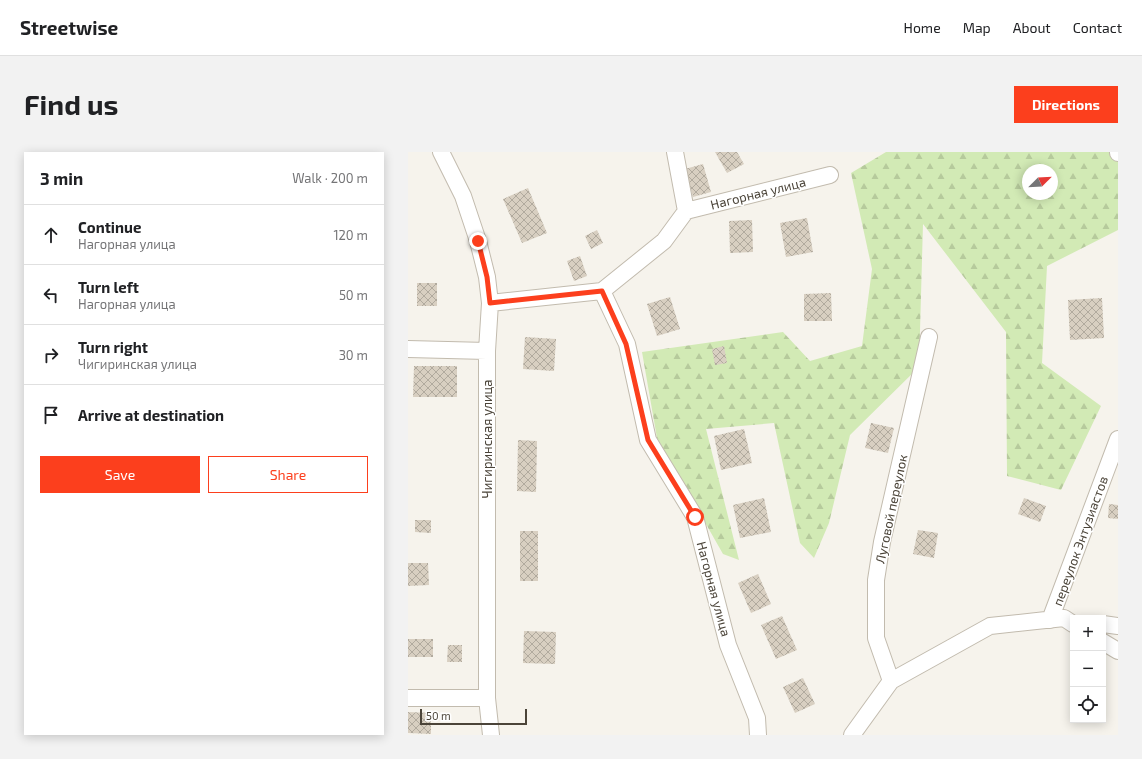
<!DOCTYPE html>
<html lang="en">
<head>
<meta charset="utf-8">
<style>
	body { margin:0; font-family:"Exo 2",sans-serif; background:#f2f2f2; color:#202124 }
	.controls { position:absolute; right:12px; bottom:12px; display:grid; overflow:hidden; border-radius:0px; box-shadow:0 2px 10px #0003 }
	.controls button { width:36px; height:36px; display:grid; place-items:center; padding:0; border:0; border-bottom:1px solid #e0e0e0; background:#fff; color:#202124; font:20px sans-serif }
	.compass { position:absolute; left:614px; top:12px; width:36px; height:36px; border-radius:50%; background:#fff; box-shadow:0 2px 10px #0003; rotate:66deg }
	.scale { position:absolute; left:12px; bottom:10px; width:107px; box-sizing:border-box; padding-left:4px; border:2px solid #4b4439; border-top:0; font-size:11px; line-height:14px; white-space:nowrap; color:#4b4439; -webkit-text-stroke:3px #fff; paint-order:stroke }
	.stop { position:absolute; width:12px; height:12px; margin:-9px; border:3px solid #fc3f1d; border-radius:50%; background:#fff }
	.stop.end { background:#fc3f1d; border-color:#fff; box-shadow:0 1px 4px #0008 }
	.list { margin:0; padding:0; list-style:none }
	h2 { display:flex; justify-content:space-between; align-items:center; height:52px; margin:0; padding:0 16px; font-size:17px }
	h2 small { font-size:13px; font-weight:400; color:#757577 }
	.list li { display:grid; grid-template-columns:26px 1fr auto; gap:12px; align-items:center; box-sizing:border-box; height:60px; padding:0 16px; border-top:1px solid #e0e0e0 }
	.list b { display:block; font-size:15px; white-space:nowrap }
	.list p { margin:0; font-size:13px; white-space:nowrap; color:#757577 }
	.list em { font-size:13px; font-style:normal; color:#757577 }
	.actions { display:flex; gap:8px; padding:12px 16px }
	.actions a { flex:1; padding:9px 0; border:1px solid #fc3f1d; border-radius:0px; text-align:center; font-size:14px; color:#fc3f1d }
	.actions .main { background:#fc3f1d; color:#fff }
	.icon { flex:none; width:22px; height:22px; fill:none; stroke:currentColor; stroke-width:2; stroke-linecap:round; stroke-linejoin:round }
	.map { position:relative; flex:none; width:710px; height:583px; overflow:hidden; border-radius:0px }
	header { display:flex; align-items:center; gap:24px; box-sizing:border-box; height:56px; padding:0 20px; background:#fff; border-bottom:1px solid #e0e0e0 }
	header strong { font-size:19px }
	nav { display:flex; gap:22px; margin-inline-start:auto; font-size:14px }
	.intro { display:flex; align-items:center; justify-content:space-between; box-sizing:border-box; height:96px; padding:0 24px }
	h1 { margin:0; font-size:28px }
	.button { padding:10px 18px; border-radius:0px; background:#fc3f1d; color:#fff; font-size:14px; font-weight:700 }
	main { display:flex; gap:24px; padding:0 24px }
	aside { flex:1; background:#fff; border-radius:0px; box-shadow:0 2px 10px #0003 }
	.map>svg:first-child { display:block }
</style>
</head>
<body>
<header>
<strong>Streetwise</strong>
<nav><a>Home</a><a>Map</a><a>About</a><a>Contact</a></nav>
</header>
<div class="intro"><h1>Find us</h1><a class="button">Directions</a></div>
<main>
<aside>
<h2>3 min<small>Walk · 200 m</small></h2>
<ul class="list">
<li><svg class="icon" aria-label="ahead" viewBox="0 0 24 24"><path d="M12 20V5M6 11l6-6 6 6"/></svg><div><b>Continue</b><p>Нагорная улица</p></div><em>120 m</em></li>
<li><svg class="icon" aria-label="left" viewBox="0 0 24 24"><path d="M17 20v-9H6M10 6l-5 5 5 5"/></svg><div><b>Turn left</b><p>Нагорная улица</p></div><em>50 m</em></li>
<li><svg class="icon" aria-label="right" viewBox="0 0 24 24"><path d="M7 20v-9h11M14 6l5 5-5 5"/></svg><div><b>Turn right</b><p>Чигиринская улица</p></div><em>30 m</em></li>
<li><svg class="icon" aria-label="arrive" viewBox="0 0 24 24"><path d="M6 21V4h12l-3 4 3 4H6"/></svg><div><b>Arrive at destination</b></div></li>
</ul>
<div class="actions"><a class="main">Save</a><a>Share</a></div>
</aside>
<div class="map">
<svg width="710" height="583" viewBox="0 0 710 583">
	<defs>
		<pattern id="forest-firs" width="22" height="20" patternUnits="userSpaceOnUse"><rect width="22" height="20" fill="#d2eab5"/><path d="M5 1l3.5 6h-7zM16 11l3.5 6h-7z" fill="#b6ca9c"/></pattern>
		<pattern id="building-cross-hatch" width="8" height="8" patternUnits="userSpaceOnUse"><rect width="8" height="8" fill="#d8cfc1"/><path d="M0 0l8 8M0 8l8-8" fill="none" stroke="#b1aa9e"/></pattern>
	</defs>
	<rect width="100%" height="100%" fill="#f6f3ec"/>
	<path fill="url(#forest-firs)" fill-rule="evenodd" d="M478,0h232v78l-71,36 -5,97 59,43 -40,84 -54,-14 -1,-144 -83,-108 -4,143 -69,68 -21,88 -15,35 -14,-15 -26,-120 -68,6 33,131 -16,-6 -66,-116 -15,-86 141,-20 27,29 52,-15 10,-77 -21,-96zM620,18h24v24h-24z"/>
	<path fill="url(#building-cross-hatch)" d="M307,0h22l7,12 -17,9z
		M295,12l8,28 -18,5 -8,-28z
		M120,36l19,45 -25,10 -19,-44z
		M399,66l6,34 -27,5 -6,-34z
		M344,68l1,32 -23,1 -1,-32z
		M189,78l6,13 -12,6 -6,-13z
		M172,104l7,20 -13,5 -7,-20z
		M9,131h20v23h-20z
		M423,141l1,28h-28v-27z
		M262,145l10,32 -23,7 -10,-32z
		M694,146l2,40 -34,2 -2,-40z
		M117,185l31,2 -2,32 -31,-2z
		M316,194l3,17 -12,2 -3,-16z
		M6,214h43v31h-44z
		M463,271l23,5 -6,25 -23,-5z
		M336,277l8,34 -31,7 -7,-34z
		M110,288l19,1 -1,51 -19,-1z
		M356,346l7,34 -31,6 -7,-33z
		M616,346l22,8 -6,16 -22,-8z
		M701,352l9,1v14l-10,-1z
		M7,368h16v13l-16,-1z
		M510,378l20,3 -4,25 -21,-4z
		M112,379h18v50h-18z
		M0,411h20l1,22 -21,1z
		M350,422l13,30 -20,9 -13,-30z
		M374,464l15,34 -21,9 -15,-34z
		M116,479l32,1 -1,32 -32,-1z
		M0,487h25v18h-25z
		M40,493h14v17h-15z
		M395,526l12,26 -20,9 -12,-26z
		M0,560l23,1v21l-23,-1z"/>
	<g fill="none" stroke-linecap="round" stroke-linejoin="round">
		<defs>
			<path id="minor" d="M33,0l22,44 15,45 9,36 3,26 -3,48v347l4,37
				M267,0l11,59
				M710,0v1
				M194,139l62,-50 22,-30 144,-36
				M82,151l112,-12 25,53 21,96 47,77 33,128 29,73 1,17
				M0,197l79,2
				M642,468l68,-181
				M695,472l15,2
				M695,490l15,9
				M483,529l-15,-43v-58l6,-38 47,-205
				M0,546h79
				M444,583l39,-54 99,-55 74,-8 9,6"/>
		</defs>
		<use href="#minor" stroke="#c2bbae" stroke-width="18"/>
		<use href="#minor" stroke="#fff" stroke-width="16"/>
	</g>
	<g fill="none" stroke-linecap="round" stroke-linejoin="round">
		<path stroke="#fc3f1d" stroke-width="5" d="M70,89l9,36 3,26 112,-12 24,53 22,96 47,77"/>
	</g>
	<g text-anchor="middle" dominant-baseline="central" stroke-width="3" stroke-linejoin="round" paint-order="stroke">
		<g font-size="13" fill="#4b4439" stroke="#fff">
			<text transform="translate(350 41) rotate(-14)">Нагорная улица</text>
			<text transform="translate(79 287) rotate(-90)">Чигиринская улица</text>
			<text transform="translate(483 357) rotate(-78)">Луговой переулок</text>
			<text transform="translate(672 389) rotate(-70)">переулок Энтузиастов</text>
			<text transform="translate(306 437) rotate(75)">Нагорная улица</text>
		</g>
	</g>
</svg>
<div class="controls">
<button>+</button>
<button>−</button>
<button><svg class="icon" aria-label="locate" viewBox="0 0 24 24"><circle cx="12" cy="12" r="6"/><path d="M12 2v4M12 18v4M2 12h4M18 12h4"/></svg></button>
</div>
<svg class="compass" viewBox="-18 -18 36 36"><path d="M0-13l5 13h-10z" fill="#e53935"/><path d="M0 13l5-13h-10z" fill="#757577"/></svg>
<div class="scale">50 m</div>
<div class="stop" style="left:287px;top:365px"></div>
<div class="stop end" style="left:70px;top:89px"></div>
</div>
</main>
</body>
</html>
